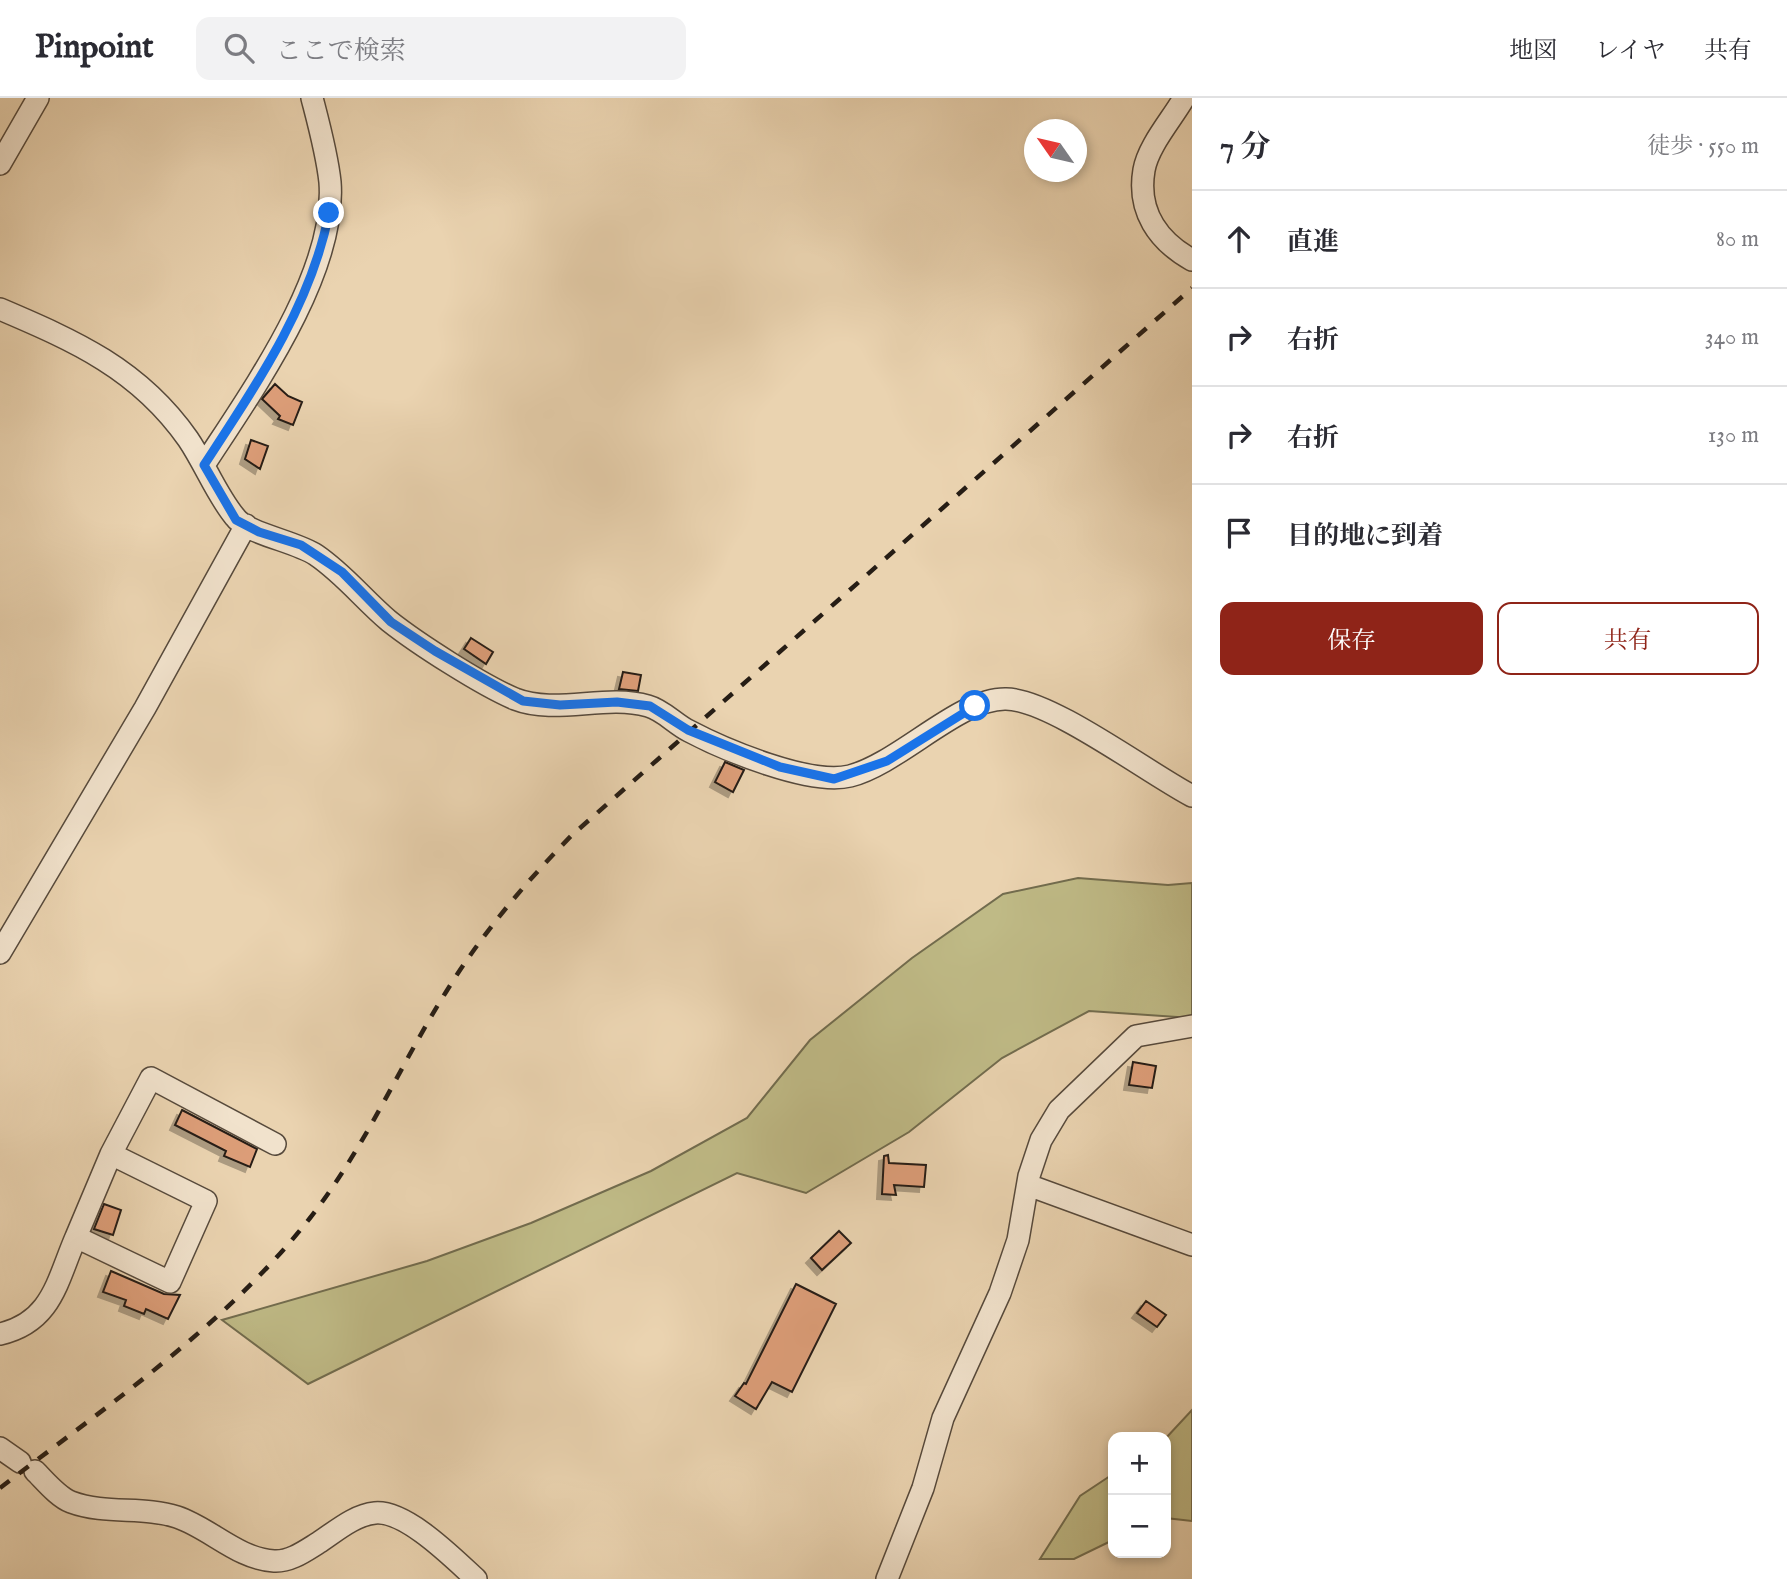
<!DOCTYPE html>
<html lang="ja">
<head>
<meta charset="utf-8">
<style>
	body { margin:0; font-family:"IM FELL English","Noto Serif JP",serif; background:#f2f2f3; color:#2b2b33 }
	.controls { position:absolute; right:21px; bottom:21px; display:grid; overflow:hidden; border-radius:14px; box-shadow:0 4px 10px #0003 }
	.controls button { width:63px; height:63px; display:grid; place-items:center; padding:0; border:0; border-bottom:2px solid #e1e1e2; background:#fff; color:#2b2b33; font:35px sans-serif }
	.compass { position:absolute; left:1024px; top:21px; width:63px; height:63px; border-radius:50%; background:#fff; box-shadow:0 4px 10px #0003; rotate:304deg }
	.stop { position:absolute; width:21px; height:21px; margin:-16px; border:5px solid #1a73e8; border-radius:50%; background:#fff }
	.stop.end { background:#1a73e8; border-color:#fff; box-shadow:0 2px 7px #0008 }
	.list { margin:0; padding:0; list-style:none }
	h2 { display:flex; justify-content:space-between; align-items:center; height:91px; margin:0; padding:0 28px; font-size:30px }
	h2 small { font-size:23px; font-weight:400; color:#7c7c81 }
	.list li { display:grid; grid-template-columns:46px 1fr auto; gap:21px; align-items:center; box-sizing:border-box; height:98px; padding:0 28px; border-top:2px solid #e1e1e2 }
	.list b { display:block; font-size:26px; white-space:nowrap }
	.list em { font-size:23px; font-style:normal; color:#7c7c81 }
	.actions { display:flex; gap:14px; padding:21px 28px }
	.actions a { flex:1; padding:16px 0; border:2px solid #8f2418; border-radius:14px; text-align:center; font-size:24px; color:#8f2418 }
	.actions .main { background:#8f2418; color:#fff }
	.icon { flex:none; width:38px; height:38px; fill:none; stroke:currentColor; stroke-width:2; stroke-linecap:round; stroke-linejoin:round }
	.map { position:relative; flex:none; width:1192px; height:1481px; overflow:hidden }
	header { display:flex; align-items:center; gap:42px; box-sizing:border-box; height:98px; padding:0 35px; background:#fff; border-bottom:2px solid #e1e1e2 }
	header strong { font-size:33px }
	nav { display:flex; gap:38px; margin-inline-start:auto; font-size:24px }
	.search { width:490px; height:63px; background:#f2f2f3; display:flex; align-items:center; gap:18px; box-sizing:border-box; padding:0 24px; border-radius:14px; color:#7c7c81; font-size:26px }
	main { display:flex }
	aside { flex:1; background:#fff }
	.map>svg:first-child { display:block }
</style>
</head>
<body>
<header>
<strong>Pinpoint</strong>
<div class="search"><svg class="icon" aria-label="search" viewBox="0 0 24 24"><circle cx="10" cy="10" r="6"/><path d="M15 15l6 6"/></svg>ここで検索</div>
<nav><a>地図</a><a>レイヤ</a><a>共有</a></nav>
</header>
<main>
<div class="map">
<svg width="1192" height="1481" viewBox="0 0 1192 1481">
	<defs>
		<filter id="shadow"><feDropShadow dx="-5" dy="5" stdDeviation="0" flood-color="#0004"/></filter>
	</defs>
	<rect width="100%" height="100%" fill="#ead3b0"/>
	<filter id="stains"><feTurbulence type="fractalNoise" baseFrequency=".00286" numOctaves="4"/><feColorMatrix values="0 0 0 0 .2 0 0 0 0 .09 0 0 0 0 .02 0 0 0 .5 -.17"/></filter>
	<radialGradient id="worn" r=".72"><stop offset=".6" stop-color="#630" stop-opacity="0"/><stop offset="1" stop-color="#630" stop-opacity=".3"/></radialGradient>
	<path fill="#bfba86" stroke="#726c4e" stroke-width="2" d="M1078,780l90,7 24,-2v135l-103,-7 -87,47 -93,74 -103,61 -69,-20 -429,211 -86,-64 205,-59 104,-38 120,-52 96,-53 63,-78 102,-82 91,-64z
		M1192,1312v111l-26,-3v-80z
		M1113,1376v66l-39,19h-34l40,-63z"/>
	<path fill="#dd9e79" stroke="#261d15" stroke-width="2" filter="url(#shadow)" d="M275,286l13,12 14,6 -9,23 -15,-6 2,-3 -18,-17z
		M251,342l17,6 -8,23 -15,-10z
		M471,540l22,14 -7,12 -22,-15z
		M623,574l18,3 -3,16 -19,-2z
		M725,664l19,8 -11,22 -18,-10z
		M1133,964l23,4 -4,22 -23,-3z
		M182,1012l75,39 -7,18 -26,-11 2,-5 -51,-26z
		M888,1057l1,8 37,2 -2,22 -30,-2 2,10 -14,-1 2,-38z
		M104,1106l17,6 -8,25 -19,-6z
		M839,1133l12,12 -29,27 -11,-12z
		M111,1173l53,23 16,1 -12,24 -22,-10 -2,5 -20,-8 2,-6 -23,-8z
		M796,1186l40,20 -44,88 -20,-10 -16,27 -21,-13 9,-13 2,1z
		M1146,1203l20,14 -9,12 -20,-14z"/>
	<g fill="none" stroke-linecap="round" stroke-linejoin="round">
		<defs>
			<path id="minor" d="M1184,0c-12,21 -36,48 -40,72 -7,41 14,71 48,90
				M0,66l38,-66
				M0,211c75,32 139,60 188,130 17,25 28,55 47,78 12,17 60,24 81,38 28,19 47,44 73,66 29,23 93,64 126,78 41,16 90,-5 133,7 15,4 27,18 41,25 36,19 122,55 161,45 50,-13 109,-78 156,-77 44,0 142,74 186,97
				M204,367c48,-74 133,-192 126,-283 -3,-28 -11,-57 -18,-84
				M0,855l145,-245 101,-183
				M1028,1087l164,60
				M76,1139l35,-83 40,-76 124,66
				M0,1236c52,-12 57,-53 76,-97l94,45 36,-81 -95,-47
				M0,1350l20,14
				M35,1373c10,10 23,26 36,31 35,13 72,4 106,15 33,11 61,42 97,44 16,1 31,-10 44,-18 17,-11 36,-28 57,-30 31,-3 79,46 101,66
				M887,1481l36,-91 20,-70 57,-125 18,-53 11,-64 12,-36 18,-30 77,-74 56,-10"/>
		</defs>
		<use href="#minor" stroke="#574a3c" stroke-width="24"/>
		<use href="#minor" stroke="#f1e2cc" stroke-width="21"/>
		<path stroke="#261d15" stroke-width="4.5" stroke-dasharray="12 12" stroke-linecap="butt" d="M0,1390c108,-83 225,-162 310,-270 55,-70 89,-151 136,-226 35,-57 78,-108 125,-156l621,-548"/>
	</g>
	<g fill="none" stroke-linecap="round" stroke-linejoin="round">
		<path stroke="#1a73e8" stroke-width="9" d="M329,115c-18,93 -74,174 -125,252l32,55 23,12 42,13 41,27 49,50 44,29 88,50 37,4 57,-3 33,4 38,24 92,37 54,12 53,-18 88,-55"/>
	</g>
	<rect width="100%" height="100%" filter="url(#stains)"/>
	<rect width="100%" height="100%" fill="url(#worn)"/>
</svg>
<div class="controls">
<button>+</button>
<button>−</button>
</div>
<svg class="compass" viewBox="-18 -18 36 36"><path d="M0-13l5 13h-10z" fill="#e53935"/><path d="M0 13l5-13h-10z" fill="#7c7c81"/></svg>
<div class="stop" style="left:975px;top:608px"></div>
<div class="stop end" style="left:329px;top:115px"></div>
</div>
<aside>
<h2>7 分<small>徒歩 · 550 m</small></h2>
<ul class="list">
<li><svg class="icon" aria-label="ahead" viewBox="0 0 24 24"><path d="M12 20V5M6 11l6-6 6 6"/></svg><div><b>直進</b></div><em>80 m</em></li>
<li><svg class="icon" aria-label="right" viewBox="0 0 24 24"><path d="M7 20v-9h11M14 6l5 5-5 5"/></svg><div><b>右折</b></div><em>340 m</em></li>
<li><svg class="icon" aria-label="right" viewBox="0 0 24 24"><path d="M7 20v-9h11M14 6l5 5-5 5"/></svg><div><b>右折</b></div><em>130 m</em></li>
<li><svg class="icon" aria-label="arrive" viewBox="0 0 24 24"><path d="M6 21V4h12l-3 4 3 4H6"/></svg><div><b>目的地に到着</b></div></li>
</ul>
<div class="actions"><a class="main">保存</a><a>共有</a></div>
</aside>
</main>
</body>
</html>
